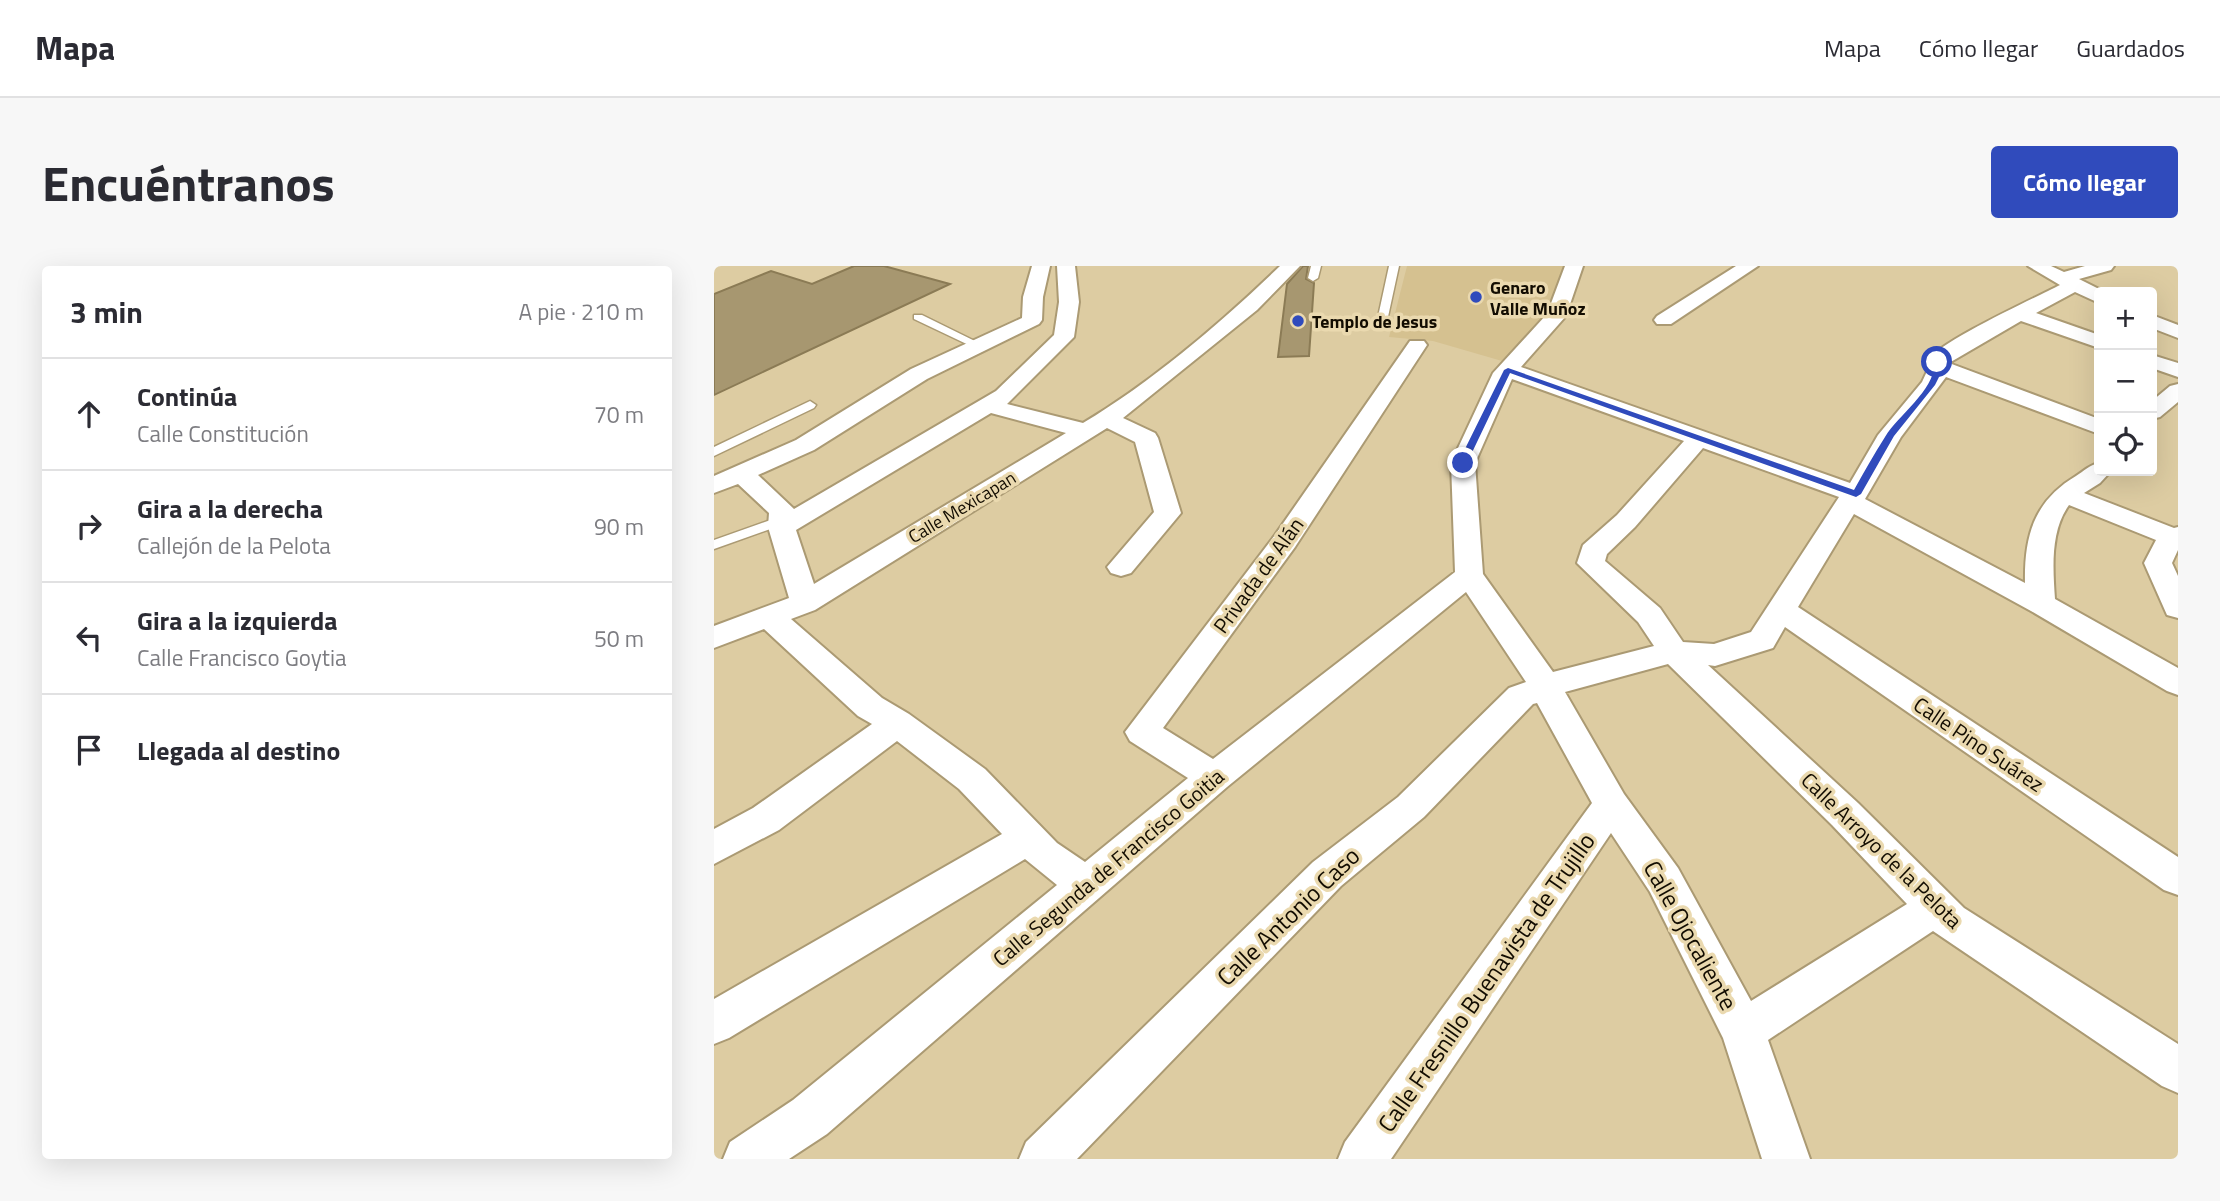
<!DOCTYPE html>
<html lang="es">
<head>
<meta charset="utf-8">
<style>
	body { margin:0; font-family:"Titillium Web",sans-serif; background:#f7f7f7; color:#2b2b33 }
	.controls { position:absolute; right:21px; top:21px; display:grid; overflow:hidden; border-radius:7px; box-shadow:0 7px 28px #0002 }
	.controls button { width:63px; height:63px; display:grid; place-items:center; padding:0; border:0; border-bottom:2px solid #e1e1e2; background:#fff; color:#2b2b33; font:35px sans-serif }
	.stop { position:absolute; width:21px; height:21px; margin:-16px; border:5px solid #304bbc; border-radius:50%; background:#fff }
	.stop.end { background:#304bbc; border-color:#fff; box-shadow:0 2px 7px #0008 }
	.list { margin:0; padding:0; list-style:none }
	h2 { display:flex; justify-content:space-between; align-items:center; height:91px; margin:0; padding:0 28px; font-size:30px }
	h2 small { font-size:23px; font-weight:400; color:#7c7c81 }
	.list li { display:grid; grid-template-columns:46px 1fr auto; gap:21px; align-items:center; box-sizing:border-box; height:112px; padding:0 28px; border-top:2px solid #e1e1e2 }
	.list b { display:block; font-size:26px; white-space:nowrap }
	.list p { margin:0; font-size:23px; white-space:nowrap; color:#7c7c81 }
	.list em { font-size:23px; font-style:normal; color:#7c7c81 }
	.icon { flex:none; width:38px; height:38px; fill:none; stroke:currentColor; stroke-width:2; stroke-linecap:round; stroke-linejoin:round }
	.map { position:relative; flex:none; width:1464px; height:893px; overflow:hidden; border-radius:7px }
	header { display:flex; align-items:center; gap:42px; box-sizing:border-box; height:98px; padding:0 35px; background:#fff; border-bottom:2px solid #e1e1e2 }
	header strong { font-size:33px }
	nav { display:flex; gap:38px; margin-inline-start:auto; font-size:24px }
	.intro { display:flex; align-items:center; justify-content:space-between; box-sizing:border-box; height:168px; padding:0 42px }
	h1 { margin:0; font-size:49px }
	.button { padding:18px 32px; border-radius:7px; background:#304bbc; color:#fff; font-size:24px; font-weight:700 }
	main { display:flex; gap:42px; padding:0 42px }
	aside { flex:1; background:#fff; border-radius:7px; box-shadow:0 7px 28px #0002 }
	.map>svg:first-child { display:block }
</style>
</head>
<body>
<header>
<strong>Mapa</strong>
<nav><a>Mapa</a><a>Cómo llegar</a><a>Guardados</a></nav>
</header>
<div class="intro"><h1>Encuéntranos</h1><a class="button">Cómo llegar</a></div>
<main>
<aside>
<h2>3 min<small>A pie · 210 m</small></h2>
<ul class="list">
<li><svg class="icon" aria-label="ahead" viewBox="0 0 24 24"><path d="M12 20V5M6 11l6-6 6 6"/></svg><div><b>Continúa</b><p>Calle Constitución</p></div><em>70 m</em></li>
<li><svg class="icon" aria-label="right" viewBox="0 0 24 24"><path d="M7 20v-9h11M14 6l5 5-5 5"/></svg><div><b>Gira a la derecha</b><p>Callejón de la Pelota</p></div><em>90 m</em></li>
<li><svg class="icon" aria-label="left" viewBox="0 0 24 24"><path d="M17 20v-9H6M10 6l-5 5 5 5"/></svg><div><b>Gira a la izquierda</b><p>Calle Francisco Goytia</p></div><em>50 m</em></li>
<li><svg class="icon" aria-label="arrive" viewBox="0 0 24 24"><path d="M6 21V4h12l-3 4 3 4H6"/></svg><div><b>Llegada al destino</b></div></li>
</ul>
</aside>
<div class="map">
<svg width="1464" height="893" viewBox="0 0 1464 893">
	<rect width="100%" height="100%" fill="#ddcca2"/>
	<path fill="#d5c190" d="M693,0h159l-22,50 -42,45 -69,-20 -44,-4z"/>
	<path fill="#a79770" stroke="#8b7b55" stroke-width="2" d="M140,0h30l66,18 -236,111v-101l57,-23 41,13z
		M589,0h5l-2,13 8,4 -5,73 -31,1 9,-73z"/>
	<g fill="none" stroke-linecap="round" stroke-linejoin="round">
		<defs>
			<path id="service" d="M597,0h10l-3,12 -5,3 -5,-3z
				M675,0h10l-13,60 -5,3 -5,-3z
				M200,49h8l63,31 -10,2 -61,-29z
				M96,135l6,4 -2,3 -100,48v-9z
				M68,250l7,4 -2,3 -73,26v-9z"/>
			<path id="minor" d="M318,0h18l-7,31 -1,23 -3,4 -112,55 -113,71 -56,25 36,34 202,-118 58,-56 5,-33 -2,-36h18l4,36 -5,35 -67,67 76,19c70,-42 139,-101 197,-157h20l-43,44 -134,108 32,15 3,5 23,75 -50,60 -10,3 -10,-3 -4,-6 47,-55 -19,-70 -28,-14 -292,182 -24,9 91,79 27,16 76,55 72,74 28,19 103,-84 -58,-37 -5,-9 150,-197 135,-194h14l3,4 -132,202 -132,181 50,31 242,-187 -4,-109 42,-90 54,-59 18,-48h18l-17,50 -45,51 329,116 28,-48 44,-53 7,-15 -3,-5c14,-21 107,-63 134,-77l-32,-19h23l13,6 21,-6h29l-3,4 -32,9 26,13h-6v11l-24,-11 -39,21 63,22v13l-78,-27 -72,42 150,56v15l-153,-57 -45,60 -36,62 160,84c-1,-47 9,-82 51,-107 8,-5 13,-11 23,-13v8h12l-11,12 -16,10 90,35 4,-1v23l-6,13 6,13v42l-11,-3 -23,-52 12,-23 -87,-35c-19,26 -16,64 -14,94l123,69v27l-11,-4 -136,-80 -177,-97 -56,93 380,250v38l-14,-5 -379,-263 -12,21 -58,18 -7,-1 150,138 106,105 214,136v49l-16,-7 -229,-155 -165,109 42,119h-48l-39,-121 -73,-146 -39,-59 -220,326h-53l7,-17 247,-339 -55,-100 -4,1 -109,113 -83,69 -264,273h-58l7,-17 287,-280 85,-65 111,-109 17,-6 -60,-90 -239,195 -400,347 -38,25h-66l7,-17 63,-42 264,-215 -32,-26 -296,179 -15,6v-45l288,-165 -43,-45 -62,-48 -118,89 -65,34v-35l39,-21 119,-84 -14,-8 -94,-87 -50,19v-22l75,-28 -21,-71 1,-14 -31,-29 -24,9v-17l82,-36 115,-71 111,-51 1,-21zM798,113l172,62 -67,74 -34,30 -6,18 61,59 16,24 -101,26 -70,-98 -8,-111zM277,147l75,20 -252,151 -18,-54zM989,182l136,49 -88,135 -37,12 -31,-2 -23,-34 -55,-47 2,-7 28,-27zM954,398l164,161 75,79 -156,97 -73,-133 -54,-74 -59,-102z
				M1022,0h22l-87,58h-14l-3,-4 3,-4z
				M1438,49l26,10v13l-26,-10z
				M1438,89l26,8v14l-26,-9z
				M1464,118v18l-18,15 -8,2v-18l18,-15z"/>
		</defs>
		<use href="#service" stroke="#ab9a73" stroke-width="3"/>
		<use href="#minor" stroke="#ab9a73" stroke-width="4"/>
		<use href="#service" fill="#fff" fill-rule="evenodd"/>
		<use href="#minor" fill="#fff" fill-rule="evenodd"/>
	</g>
	<path fill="#304bbc" d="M1220,94h6l4,7 -9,18 -41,51 -33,58 -5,3 -346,-124 -43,90 -4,3 -5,-3 46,-93 4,-2 346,122c10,-18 20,-36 31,-53 14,-23 53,-49 49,-77z"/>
	<g fill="#304bbc" stroke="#ead9af" stroke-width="2.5">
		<circle cx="762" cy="31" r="7"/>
		<circle cx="584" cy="55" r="7"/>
	</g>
	<g text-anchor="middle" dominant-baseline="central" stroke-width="7" stroke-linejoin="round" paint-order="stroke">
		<g font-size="18" font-weight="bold" fill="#120c01" stroke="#ead9af" text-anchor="start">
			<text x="776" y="21">Genaro<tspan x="776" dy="21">Valle Muñoz</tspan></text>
			<text x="598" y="55">Templo de Jesus</text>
		</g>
		<g font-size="18" fill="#120c01" stroke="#ead9af">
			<text transform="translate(248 241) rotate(-31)">Calle Mexicapan</text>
		</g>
		<g font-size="21" fill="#120c01" stroke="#ead9af">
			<text transform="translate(544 309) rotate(-54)">Privada de Alán</text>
			<text transform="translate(1265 478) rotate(34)">Calle Pino Suárez</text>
			<text transform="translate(1168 584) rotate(44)">Calle Arroyo de la Pelota</text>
			<text transform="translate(394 601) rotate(-40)">Calle Segunda de Francisco Goitia</text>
		</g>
		<g font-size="24" fill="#120c01" stroke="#ead9af">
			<text transform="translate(574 650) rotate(-44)">Calle Antonio Caso</text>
			<text transform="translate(977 669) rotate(61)">Calle Ojocaliente</text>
			<text transform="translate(772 716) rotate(-55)">Calle Fresnillo Buenavista de Trujillo</text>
		</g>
	</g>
</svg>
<div class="controls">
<button>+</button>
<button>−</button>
<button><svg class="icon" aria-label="locate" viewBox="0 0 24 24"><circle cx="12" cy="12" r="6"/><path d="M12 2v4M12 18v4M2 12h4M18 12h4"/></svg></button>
</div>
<div class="stop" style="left:1223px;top:96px"></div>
<div class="stop end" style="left:749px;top:197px"></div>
</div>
</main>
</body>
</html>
